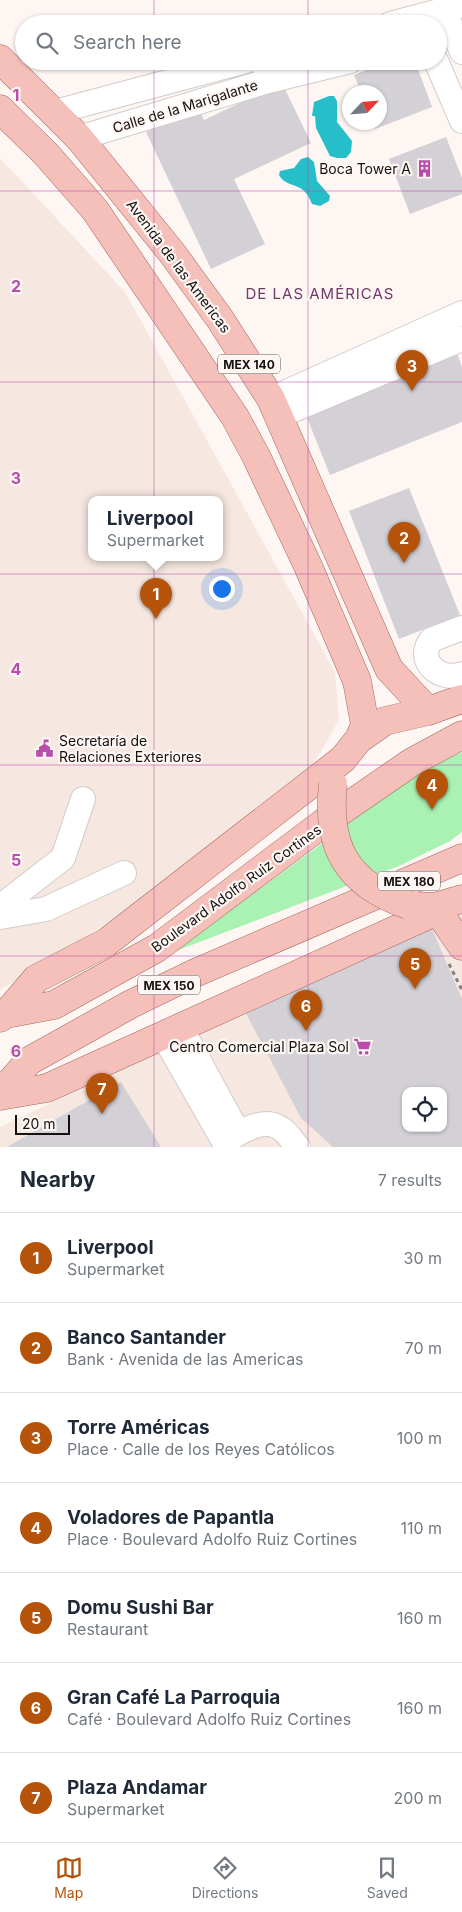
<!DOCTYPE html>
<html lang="en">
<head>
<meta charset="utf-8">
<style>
	body { margin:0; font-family:Inter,sans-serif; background:#f2f2f3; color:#1f2937 }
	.controls { position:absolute; right:15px; bottom:15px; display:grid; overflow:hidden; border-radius:10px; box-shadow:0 1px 4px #0004 }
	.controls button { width:45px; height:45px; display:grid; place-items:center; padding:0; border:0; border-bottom:1px solid #e0e1e3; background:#fff; color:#1f2937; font:25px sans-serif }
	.compass { position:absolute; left:342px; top:85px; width:45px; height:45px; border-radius:50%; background:#fff; box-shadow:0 1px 4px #0004; rotate:64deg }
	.scale { position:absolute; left:15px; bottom:12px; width:55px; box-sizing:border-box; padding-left:5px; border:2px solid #141211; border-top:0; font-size:14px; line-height:18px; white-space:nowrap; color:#141211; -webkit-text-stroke:4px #fdf6f3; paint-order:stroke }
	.you { position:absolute; left:221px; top:588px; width:18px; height:18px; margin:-12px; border:4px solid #fff; border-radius:50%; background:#1a73e8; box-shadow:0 0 0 8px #1a73e833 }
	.badge { display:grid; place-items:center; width:32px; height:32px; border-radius:50%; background:#b45309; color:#fff; font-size:16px; font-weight:700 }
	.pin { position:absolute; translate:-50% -41px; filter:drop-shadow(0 1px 2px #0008) }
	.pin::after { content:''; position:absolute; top:26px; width:18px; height:15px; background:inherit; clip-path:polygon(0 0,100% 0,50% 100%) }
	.popup { position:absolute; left:88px; top:496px; width:135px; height:65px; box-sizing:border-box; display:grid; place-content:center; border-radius:10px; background:#fff; filter:drop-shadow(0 1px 4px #0005); font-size:16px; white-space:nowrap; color:#747a83 }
	.popup b { font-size:19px; color:#1f2937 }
	.popup::after { content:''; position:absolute; left:50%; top:100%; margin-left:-10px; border:10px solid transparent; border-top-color:#fff }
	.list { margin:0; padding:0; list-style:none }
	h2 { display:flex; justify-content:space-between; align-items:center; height:65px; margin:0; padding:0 20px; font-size:21px }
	h2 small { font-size:16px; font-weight:400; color:#747a83 }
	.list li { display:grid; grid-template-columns:32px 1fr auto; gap:15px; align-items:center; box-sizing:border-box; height:90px; padding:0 20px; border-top:1px solid #e0e1e3 }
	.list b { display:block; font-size:19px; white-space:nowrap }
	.list p { margin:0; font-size:16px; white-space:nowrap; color:#747a83 }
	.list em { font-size:16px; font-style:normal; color:#747a83 }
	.icon { flex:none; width:28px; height:28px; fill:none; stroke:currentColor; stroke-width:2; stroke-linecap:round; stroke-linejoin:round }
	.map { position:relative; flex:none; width:462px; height:1147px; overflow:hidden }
	.search { position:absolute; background:#fff; box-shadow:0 1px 4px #0004; left:15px; right:15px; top:15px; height:55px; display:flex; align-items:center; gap:12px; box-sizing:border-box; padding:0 18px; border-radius:28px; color:#747a83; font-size:19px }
	.sheet { height:695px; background:#fff }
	nav { display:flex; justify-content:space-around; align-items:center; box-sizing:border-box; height:70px; border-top:1px solid #e0e1e3; background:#fff; font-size:14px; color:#747a83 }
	nav a { display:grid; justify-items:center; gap:2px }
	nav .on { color:#b45309 }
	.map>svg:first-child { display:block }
</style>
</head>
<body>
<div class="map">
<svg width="462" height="1147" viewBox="0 0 462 1147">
	<rect width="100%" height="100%" fill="#fdf6f3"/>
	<path fill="#f6e8e1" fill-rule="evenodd" d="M0,158l125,134 210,380 4,48 -26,45 -169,135 -144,90zM92,500h128v58h-128z
		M462,900v247h-462v-20l420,-198zM406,1091h37v37h-37z"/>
	<path fill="#aaf2b3" d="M462,752v80l-12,9 -51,25 -223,85 237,-175z"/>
	<path fill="#26bfc9" d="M329,96h5l3,5v21l15,19 -1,11 -5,6h-9l-7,-2 -14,-28 -1,-12h-3l2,-14z
		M308,157l6,5 3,19 13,15 -1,5 -9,5 -8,-2c-9,-25 -25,-14 -33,-29l1,-4 14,-3 7,-9z"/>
	<path fill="#d3d0d6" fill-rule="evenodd" d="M388,61h27l17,46 -57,22 -3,-7h8v-30h-19l-7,-17z
		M282,83l29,60 -77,36 31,65 -54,25 -65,-137 52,-25 6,13z
		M446,137l16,41v16l-52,20 -21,-55z
		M456,350l6,17v55l-132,53 -24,-60z
		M409,488l51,127 -61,24 -50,-128z
		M432,929l30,70v148h-129l-32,-29 -61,-116 130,-57zM406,1091h37v37h-37z
		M121,1082l40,65h-154z"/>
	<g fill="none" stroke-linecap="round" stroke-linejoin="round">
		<defs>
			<path id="minor" d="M444,10l18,42
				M390,24l72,-19
				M263,61l5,20
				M436,61l26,60
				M55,112l191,-51
				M79,138l189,-57 82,-20
				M271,399l191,-86
				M279,416l183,-77
				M462,628l-31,12c-16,22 10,42 31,34
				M0,907l63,-49 20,-59
				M0,917l46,-8 78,-36
				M180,1026l58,107
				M163,1035l64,112
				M226,1141c14,-9 36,-23 52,-14 8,3 14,14 20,20"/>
			<path id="major" d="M0,59l79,79 93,115 48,66 51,80 118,270 39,42
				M0,109l46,45 49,56 140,207 21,39 52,110 49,115 8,44 -6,14
				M417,906l18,1 27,-8
				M435,907l27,39
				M6,1014l30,-35 71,-37 236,-183 16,-20 26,-18 43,-10 34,-12
				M0,1018l6,-4 48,-9 103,-57 165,-124 90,-62 50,-27
				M0,1094l29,-33 102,-57 64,-31 267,-115
				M0,1096l47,-8 379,-172 9,-9"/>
		</defs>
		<use href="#minor" stroke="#d2ccc9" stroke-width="26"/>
		<use href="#major" stroke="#a26860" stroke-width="29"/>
		<path stroke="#837e7c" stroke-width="3" stroke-dasharray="4 4" stroke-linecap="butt" d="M449,964l13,26"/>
		<use href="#minor" stroke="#fff" stroke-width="24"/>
		<use href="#major" stroke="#f5c0b9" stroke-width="28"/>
		<defs>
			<path id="major-bridge" d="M333,784c-7,63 14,100 75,121"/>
		</defs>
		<use href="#major-bridge" stroke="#a26860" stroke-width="29" stroke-linecap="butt"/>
		<use href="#major-bridge" stroke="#f5c0b9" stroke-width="28"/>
	</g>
	<path fill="none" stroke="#ba4dab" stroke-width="1" stroke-opacity="0.55" d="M154,0v24M308,0v24M154,61v1086M308,61v1086M0,191h462M0,382h462M0,574h462M0,765h462M0,956h462"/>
	<defs>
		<symbol id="building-bare" viewBox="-9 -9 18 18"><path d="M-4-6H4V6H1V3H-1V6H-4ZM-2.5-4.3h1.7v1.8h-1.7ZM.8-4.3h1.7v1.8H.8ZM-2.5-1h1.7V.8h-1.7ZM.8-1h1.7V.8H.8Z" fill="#ba4dab" stroke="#fdf6f3" stroke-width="2.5" paint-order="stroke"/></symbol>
		<symbol id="civic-bare" viewBox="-9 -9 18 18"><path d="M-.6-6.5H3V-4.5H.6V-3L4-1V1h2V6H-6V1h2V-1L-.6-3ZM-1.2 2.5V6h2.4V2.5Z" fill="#ba4dab" stroke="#fdf6f3" stroke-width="2.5" paint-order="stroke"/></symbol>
		<symbol id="supermarket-bare" viewBox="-9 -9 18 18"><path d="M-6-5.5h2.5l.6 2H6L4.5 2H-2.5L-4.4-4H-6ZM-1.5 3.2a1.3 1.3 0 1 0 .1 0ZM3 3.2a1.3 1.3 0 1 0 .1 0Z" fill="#ba4dab" stroke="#fdf6f3" stroke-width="2.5" paint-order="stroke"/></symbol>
	</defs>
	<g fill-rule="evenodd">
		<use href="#building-bare" x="412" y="156" width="25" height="25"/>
		<use href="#civic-bare" x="32" y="736" width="25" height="25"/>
		<use href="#supermarket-bare" x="350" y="1034" width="25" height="25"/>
	</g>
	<g text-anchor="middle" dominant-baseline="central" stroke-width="4.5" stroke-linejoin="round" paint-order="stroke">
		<g fill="#fdf6f3" stroke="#5a5655" stroke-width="1">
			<rect x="218" y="354.5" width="62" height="19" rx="4"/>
			<rect x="378" y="871.5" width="62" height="19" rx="4"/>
			<rect x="138" y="975.5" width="62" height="19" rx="4"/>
		</g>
		<g font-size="12" font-weight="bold" fill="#141211">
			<text x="249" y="364">MEX 140</text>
			<text x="409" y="881">MEX 180</text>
			<text x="169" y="985">MEX 150</text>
		</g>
		<g font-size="14" fill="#141211" stroke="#fdf6f3">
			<text transform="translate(185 106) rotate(-17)">Calle de la Marigalante</text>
			<text transform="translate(179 266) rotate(53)">Avenida de las Americas</text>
			<text transform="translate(236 888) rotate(-36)">Boulevard Adolfo Ruiz Cortines</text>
		</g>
		<g font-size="14" fill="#141211" stroke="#fdf6f3" text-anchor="end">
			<text x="411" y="168">Boca Tower A</text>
			<text x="59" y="740" text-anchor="start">Secretaría de<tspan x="59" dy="16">Relaciones Exteriores</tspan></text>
			<text x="349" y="1046">Centro Comercial Plaza Sol</text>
		</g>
		<g font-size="15" letter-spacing="1" fill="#713a69" stroke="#fdf6f3">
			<text x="320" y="293">DE LAS AMÉRICAS</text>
		</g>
	</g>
	<g font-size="16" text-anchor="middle" font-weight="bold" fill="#ba4dab" stroke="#fdf6f3" stroke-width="4.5" stroke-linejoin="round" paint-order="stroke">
		<text x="16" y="101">1</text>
		<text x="16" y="292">2</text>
		<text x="16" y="484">3</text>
		<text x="16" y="675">4</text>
		<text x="16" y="866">5</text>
		<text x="16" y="1057">6</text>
	</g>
</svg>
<div class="controls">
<button><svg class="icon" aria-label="locate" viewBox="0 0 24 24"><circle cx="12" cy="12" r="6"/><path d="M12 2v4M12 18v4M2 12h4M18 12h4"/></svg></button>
</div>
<svg class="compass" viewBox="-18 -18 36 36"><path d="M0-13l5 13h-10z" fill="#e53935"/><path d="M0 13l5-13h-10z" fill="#747a83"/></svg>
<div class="scale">20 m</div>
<div class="you"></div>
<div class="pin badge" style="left:156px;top:619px">1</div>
<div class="popup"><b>Liverpool</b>Supermarket</div>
<div class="pin badge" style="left:404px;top:563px">2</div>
<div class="pin badge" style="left:412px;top:391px">3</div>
<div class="pin badge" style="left:432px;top:810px">4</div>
<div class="pin badge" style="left:415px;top:989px">5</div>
<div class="pin badge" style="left:306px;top:1031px">6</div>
<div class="pin badge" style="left:102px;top:1114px">7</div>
<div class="search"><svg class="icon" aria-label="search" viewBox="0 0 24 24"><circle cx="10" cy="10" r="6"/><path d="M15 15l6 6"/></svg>Search here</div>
</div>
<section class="sheet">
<h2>Nearby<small>7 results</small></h2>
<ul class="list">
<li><span class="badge">1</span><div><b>Liverpool</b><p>Supermarket</p></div><em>30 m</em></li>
<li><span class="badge">2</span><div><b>Banco Santander</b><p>Bank · Avenida de las Americas</p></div><em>70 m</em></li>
<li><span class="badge">3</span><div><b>Torre Américas</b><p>Place · Calle de los Reyes Católicos</p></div><em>100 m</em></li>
<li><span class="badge">4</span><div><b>Voladores de Papantla</b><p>Place · Boulevard Adolfo Ruiz Cortines</p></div><em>110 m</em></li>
<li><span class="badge">5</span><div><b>Domu Sushi Bar</b><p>Restaurant</p></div><em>160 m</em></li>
<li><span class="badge">6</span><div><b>Gran Café La Parroquia</b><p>Café · Boulevard Adolfo Ruiz Cortines</p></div><em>160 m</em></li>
<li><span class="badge">7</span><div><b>Plaza Andamar</b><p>Supermarket</p></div><em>200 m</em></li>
</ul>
</section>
<nav>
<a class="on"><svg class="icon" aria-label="map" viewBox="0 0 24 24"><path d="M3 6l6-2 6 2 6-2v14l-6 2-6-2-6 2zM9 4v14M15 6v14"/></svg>Map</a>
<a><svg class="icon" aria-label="directions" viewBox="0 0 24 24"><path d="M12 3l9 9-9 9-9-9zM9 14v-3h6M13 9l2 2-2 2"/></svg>Directions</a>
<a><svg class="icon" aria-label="saved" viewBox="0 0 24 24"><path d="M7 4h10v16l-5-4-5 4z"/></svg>Saved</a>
</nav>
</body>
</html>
